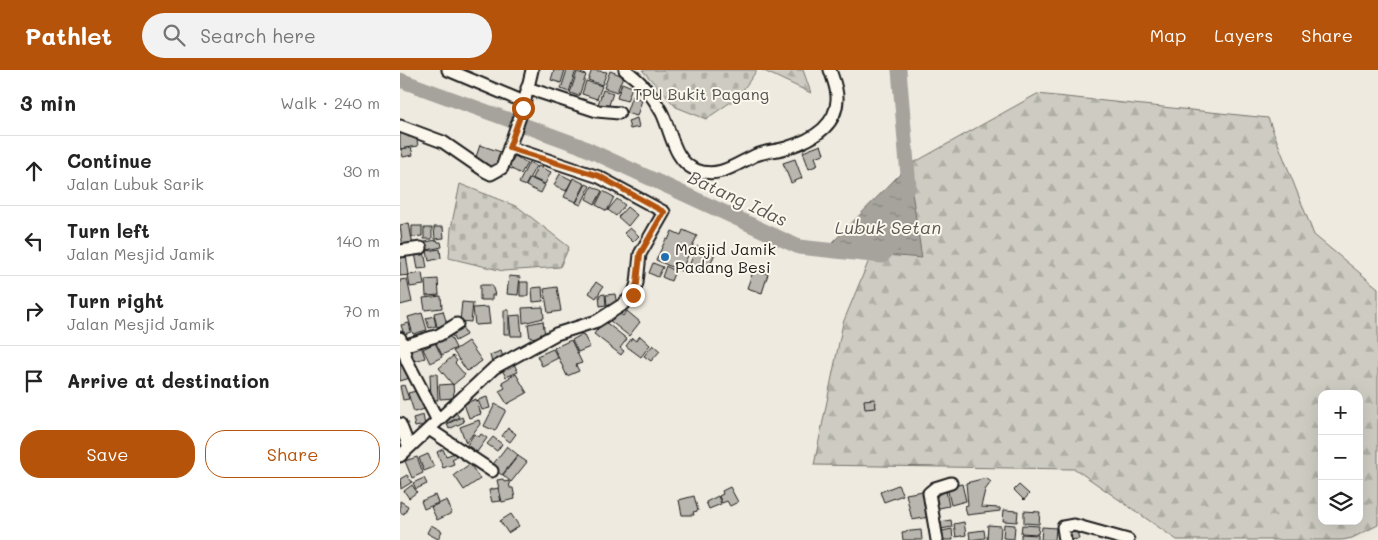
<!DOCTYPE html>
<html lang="en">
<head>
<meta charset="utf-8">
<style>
	body { margin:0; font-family:Mali,sans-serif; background:#f2f2f2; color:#222 }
	.controls { position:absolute; right:15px; bottom:15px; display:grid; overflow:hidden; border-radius:10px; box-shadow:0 5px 20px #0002 }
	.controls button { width:45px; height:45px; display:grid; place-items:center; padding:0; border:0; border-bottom:1px solid #e0e0e0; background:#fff; color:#222; font:25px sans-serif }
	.stop { position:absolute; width:15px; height:15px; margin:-11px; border:4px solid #b45309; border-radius:50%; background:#fff }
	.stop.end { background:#b45309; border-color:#fff; box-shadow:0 1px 5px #0008 }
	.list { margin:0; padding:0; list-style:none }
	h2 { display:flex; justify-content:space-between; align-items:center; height:65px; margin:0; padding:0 20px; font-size:21px }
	h2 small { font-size:16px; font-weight:400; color:#767676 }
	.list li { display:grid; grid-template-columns:32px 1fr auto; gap:15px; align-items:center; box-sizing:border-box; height:70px; padding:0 20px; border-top:1px solid #e0e0e0 }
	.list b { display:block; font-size:19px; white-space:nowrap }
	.list p { margin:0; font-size:16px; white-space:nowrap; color:#767676 }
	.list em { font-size:16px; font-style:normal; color:#767676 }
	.actions { display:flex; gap:10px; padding:15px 20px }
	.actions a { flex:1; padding:11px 0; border:1px solid #b45309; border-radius:20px; text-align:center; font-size:18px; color:#b45309 }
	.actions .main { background:#b45309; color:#fff }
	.icon { flex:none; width:28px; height:28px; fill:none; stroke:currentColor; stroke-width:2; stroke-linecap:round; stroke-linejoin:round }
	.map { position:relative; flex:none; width:978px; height:470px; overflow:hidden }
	header { display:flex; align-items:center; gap:30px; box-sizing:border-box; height:70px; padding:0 25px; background:#b45309; color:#fff }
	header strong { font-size:24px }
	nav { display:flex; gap:28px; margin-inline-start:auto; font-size:18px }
	.search { width:350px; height:45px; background:#f2f2f2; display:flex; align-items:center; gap:12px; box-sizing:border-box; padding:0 18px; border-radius:28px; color:#767676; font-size:19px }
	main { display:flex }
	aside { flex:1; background:#fff }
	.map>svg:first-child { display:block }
</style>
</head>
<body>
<header>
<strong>Pathlet</strong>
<div class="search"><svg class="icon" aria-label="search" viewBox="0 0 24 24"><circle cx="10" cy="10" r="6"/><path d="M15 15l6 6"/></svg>Search here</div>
<nav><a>Map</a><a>Layers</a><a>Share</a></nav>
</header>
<main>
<aside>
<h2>3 min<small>Walk · 240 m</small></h2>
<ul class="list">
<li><svg class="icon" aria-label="ahead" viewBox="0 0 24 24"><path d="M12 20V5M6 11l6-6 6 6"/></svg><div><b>Continue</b><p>Jalan Lubuk Sarik</p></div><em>30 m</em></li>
<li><svg class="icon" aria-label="left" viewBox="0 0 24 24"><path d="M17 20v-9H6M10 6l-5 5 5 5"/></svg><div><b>Turn left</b><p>Jalan Mesjid Jamik</p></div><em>140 m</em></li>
<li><svg class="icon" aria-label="right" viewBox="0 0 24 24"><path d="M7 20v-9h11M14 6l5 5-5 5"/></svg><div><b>Turn right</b><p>Jalan Mesjid Jamik</p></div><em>70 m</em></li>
<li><svg class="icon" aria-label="arrive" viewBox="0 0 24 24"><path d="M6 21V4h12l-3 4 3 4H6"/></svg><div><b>Arrive at destination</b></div></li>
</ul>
<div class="actions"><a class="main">Save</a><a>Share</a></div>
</aside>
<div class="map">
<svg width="978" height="470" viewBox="0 0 978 470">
	<defs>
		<pattern id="forest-firs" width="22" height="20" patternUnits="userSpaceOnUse" patternTransform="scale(1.25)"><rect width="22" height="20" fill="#ceccc2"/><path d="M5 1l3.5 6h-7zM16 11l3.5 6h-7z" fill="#b0afa6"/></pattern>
		<pattern id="cemetery-stones" width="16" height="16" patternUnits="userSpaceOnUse" patternTransform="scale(1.25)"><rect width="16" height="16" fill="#ceccc2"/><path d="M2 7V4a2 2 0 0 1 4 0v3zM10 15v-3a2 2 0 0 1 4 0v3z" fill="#b0afa6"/></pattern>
		<pattern id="water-ripples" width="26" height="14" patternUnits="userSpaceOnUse" patternTransform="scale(1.25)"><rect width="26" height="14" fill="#a6a39d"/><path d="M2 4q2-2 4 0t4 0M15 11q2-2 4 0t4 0" fill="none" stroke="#86847f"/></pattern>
	</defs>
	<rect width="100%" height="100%" fill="#eeeadf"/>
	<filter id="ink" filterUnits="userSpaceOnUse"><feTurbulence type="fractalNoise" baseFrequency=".02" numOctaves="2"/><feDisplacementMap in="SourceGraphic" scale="10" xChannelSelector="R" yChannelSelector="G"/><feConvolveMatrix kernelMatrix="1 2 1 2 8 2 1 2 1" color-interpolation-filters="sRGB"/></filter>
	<g filter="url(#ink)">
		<path fill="url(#forest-firs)" stroke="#75746f" fill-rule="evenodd" d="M362,0h41l8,23z
			M637,24l231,24 46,117 64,53v237l-26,13 -10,2h-165l-102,-71 -261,-4 29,-142 65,-157zM922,324h37v127h-37z"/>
		<path fill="url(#cemetery-stones)" stroke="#75746f" d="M242,0h115l-19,27 -32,22 -30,-12z
			M60,114l58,23 51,40 -9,20 -57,4 -54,-13 2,-30z"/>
		<path fill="url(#water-ripples)" stroke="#6f6d69" d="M508,96l14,92 -97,-8z"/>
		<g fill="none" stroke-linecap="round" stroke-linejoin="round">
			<path stroke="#a6a39d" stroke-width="15" d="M499,0l10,117
				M0,10l178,65 221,102 83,9 15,-16"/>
		</g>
		<path fill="#b9b6af" stroke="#1c1c1c" d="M154,0h11l-4,13 -10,-3z
			M167,0h9l-7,22 -8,-3z
			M192,0l15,2 -5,13 -14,-5z
			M210,1l13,5 -6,16 -13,-4z
			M177,2l9,3 -7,21 -9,-3z
			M186,11l16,5 -5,13 -15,-5z
			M222,13l10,4 -5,14 -10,-3z
			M203,20l10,3 -6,18 -10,-4z
			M232,26l10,4 -5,16 -11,-3z
			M237,48l2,9 -9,2 -2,-8z
			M7,62l1,5 8,-2 2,11 -18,3v-16z
			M80,75l24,8 -6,17 -24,-7z
			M421,75l3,9 -9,3 3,8 -9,4 -6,-17z
			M11,77l2,8 -10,2 -2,-8z
			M115,86l12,7 -6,11 -13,-7z
			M395,89l7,19 -11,5 -8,-20z
			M129,92l7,4 -11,20 -6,-3z
			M138,96l13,6 -6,12 -13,-6z
			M160,104l12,6 -6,11 -12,-6z
			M130,108l15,7 -4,8 -15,-7z
			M173,108l12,6 -9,18 -12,-5z
			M186,114l4,2 -9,19 -5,-2z
			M192,116l10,5 -7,13 -9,-5z
			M203,121l11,6 -7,14 -11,-6z
			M217,129l8,6 -9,11 -8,-6z
			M227,137l10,8 -9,11 -10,-9z
			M9,153l4,23 -10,2 -3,-23z
			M12,156h10v10l-10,1z
			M34,157h9l1,11 -9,1z
			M24,158h8v11h-8z
			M230,158l9,8 -6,6 -9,-9z
			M283,160l14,6 -16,35 -25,-11 10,-21 2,1 4,-9 9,4z
			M37,170l1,2h3l1,5 -15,3 -2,-8z
			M297,176l18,7 -4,10 3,1 -4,10 -21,-8z
			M40,179l1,9 -12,3 -2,-10z
			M24,181l3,17 -9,1 -3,-16z
			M6,185l3,20 -9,1v-20z
			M253,193l10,4 -5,10 -9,-4z
			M266,196l9,5 -4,10 -9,-4z
			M354,199l14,5 -6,19 -15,-5z
			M22,203l2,12 -14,2 -2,-12z
			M109,206l11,1 -2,18 -11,-1z
			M7,209l5,23 -12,3v-25z
			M38,209l1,16 -13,1 -1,-16z
			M120,212h8v14h-8z
			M196,212l7,5 -7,11 -7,-5z
			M80,215h12l3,10h-3v5h-12z
			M142,217l1,14 -10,1 -1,-14z
			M157,217l4,24 -13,2 -4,-24z
			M205,224l1,11 -6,1 -1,-11z
			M215,224l2,11 -10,1 -1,-11z
			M41,226l1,12 -17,2 -2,-12z
			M62,232l11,1 -2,19 -11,-1z
			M88,237l2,17 -15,1 -2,-17z
			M143,237l1,11 -21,5 -1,-15z
			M104,240h5v24h-5z
			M43,241l4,13 -10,3 -3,-14z
			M216,241l7,5 4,-5 13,11 -11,14 -20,-16z
			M22,243l5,17 -14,4 -5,-17z
			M120,245l2,21h-11l-2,-20z
			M34,246l2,10 -7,2 -3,-10z
			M143,251l2,15 -15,2 -2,-14z
			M204,251l23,18 -7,9 4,3 -3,4 -27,-21z
			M9,253l2,9 -7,2 -3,-9z
			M61,255l5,10 -11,6 -5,-10z
			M48,262l8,16 -14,7 -8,-16z
			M183,264l7,13 -12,5 -6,-12z
			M240,266l10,9 -9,12 -15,-11 6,-8 4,3z
			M171,270l11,23 -6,2 3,6 -12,5 -13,-28z
			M68,271l14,20 -15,10 -14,-20z
			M20,272l5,16 -14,4 -4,-16z
			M35,273l7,14 -12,6 -7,-14z
			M253,275l7,6 -9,10 -7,-5z
			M153,279l5,9 -16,8 -5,-10z
			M101,281l3,9 -12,3 -2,-8z
			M53,286l4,5 -2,2 10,12 -12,10 -14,-17z
			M3,293l1,5 4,-1 2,11 -10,3v-17z
			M114,294l4,8 -12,5 -4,-7z
			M30,304h7l1,26h-7z
			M116,304l11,19 -20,11 -8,-13 6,-3 -3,-6z
			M53,314l1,14 -14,1 -1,-14z
			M4,315l5,14 -6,1 -3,-14z
			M20,320l5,19 -11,3 -6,-19z
			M87,327l3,11 -8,2 -4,-10z
			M76,329l5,15 -12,4 -5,-14z
			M475,329l1,9 -11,1 -1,-9z
			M95,334l11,6 -11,21 -11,-5z
			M55,341l4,6 -15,8 -3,-5z
			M23,345l2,10 -10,2 -2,-9z
			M62,347l2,5 -15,7 -2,-5z
			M79,350l1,4 -14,19 -6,-16z
			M108,358l8,6 -6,8 -8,-6z
			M74,364l5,3 2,-3 6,4 -10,14 -10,-7z
			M93,367l9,7 -5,7 -10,-7z
			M107,376l11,9 -16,20 -11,-8z
			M43,379l3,7 9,-3 1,4 -4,2 2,5 -11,4 -6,-16z
			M28,384l6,13 -10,4 -5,-13z
			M118,386l9,6 -16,20 -8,-7z
			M17,387l6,16 -11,5 -7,-17z
			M70,394l10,15 -16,11 -10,-15z
			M7,405l5,7 -11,7 -1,-10z
			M24,408l3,6 -11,5 -3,-6z
			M586,408l5,4 -6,8 -4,17 19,1v3l-33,4 -2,-9 3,-1 -2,-22z
			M103,409l1,3 5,-1 1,7h3l2,11 -13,3 -5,-22z
			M562,414l4,17 -15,4 -4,-18z
			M12,415l5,7 -8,6 -5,-7z
			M498,415l5,10 -19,7 -4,-10z
			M619,415l10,9 -5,6 -10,-10z
			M330,417l8,15 -8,4 -3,-5 -5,2 -3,-7 4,-2 -1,-3z
			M98,418l3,13 -9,1 -3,-12z
			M523,421l6,26 -17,3 -6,-26z
			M546,421l3,15 -15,3 -3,-11 7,-2 -1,-3z
			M35,425l3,8 -14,6 -3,-8z
			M294,426l4,15 -5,1 1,3h-12l-3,-15z
			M318,426l3,8 -12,5 -3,-7z
			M47,430l5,13 -15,7 -6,-13z
			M0,431l8,5 -4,8 -4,-2z
			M604,440l14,1 -1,11 -14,-1z
			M624,441l16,1 -1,12 -15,-1z
			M111,444l8,12 -11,7 -8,-12z
			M551,450l1,7 -11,2 -1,-7z
			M564,452l2,13 -10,2 -2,-13z
			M604,454l11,1 -1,14 -11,-1z
			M31,455l11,6 -4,8 -11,-6z
			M588,455l13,1 -1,14h-13z
			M622,455l17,1 -1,8 -17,-1z
			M642,457l14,1 -1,12h-14z
			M552,459l1,11h-13l-2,-8z
			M521,460l1,10h-19l-1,-8z
			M584,460l1,8 -15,2 -1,-8z
			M677,461l2,8 -11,1 -1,-7z
			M621,464l17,1v5h-17z"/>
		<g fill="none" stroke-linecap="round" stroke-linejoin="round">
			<defs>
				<path id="minor" d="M48,0l76,32
					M225,0c16,11 28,26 37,43 9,18 12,49 34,57 23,9 40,-6 60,-15 10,-4 20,-4 30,-7 23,-7 50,-20 51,-48 1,-10 -4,-21 -7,-30
					M127,18l70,23 22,2
					M0,56l43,16 42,29 6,3 11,-6 21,-60 9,-38
					M0,181l21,-3
					M0,268l7,23 30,58
					M3,276l36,-11 18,-11
					M0,354l9,23
					M29,359l63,42
					M0,386l94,-88 62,-34 41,-13 25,-16 11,-10 4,-12 3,-29 24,-42 -65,-35 -90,-30
					M537,470l-8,-47 6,-5 16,-5
					M665,470l-2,-13 11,-2 54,15"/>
			</defs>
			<use href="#minor" stroke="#1c1c1c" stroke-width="15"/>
			<use href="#minor" stroke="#fbf7ec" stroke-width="11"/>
		</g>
	</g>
	<g fill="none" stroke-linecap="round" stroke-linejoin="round" filter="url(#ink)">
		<path stroke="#b45309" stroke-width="6" d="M123,38l-14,40 90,28 65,36 -24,42 -3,29 -4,12"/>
	</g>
	<circle fill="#1f6fb2" stroke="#fbf7ec" stroke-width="2" cx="265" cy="187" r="5"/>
	<g text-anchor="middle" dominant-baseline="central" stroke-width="4" stroke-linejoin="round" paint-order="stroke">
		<g font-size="16" fill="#51514e" stroke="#fbf7ec">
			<text x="301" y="23">TPU Bukit Pagang</text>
		</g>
		<g font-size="16" fill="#1c1c1c" stroke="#fbf7ec" text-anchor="start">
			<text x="275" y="178">Masjid Jamik<tspan x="275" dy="18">Padang Besi</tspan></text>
		</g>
		<g font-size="18" font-style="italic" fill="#5a5956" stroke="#fbf7ec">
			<text transform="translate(338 128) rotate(25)">Batang Idas</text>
			<text x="488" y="157">Lubuk Setan</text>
		</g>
	</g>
</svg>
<div class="controls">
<button>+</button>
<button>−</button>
<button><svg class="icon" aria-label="layers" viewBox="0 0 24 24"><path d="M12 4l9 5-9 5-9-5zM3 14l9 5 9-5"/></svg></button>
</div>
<div class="stop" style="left:123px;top:38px"></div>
<div class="stop end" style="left:233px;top:225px"></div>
</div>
</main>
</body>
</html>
